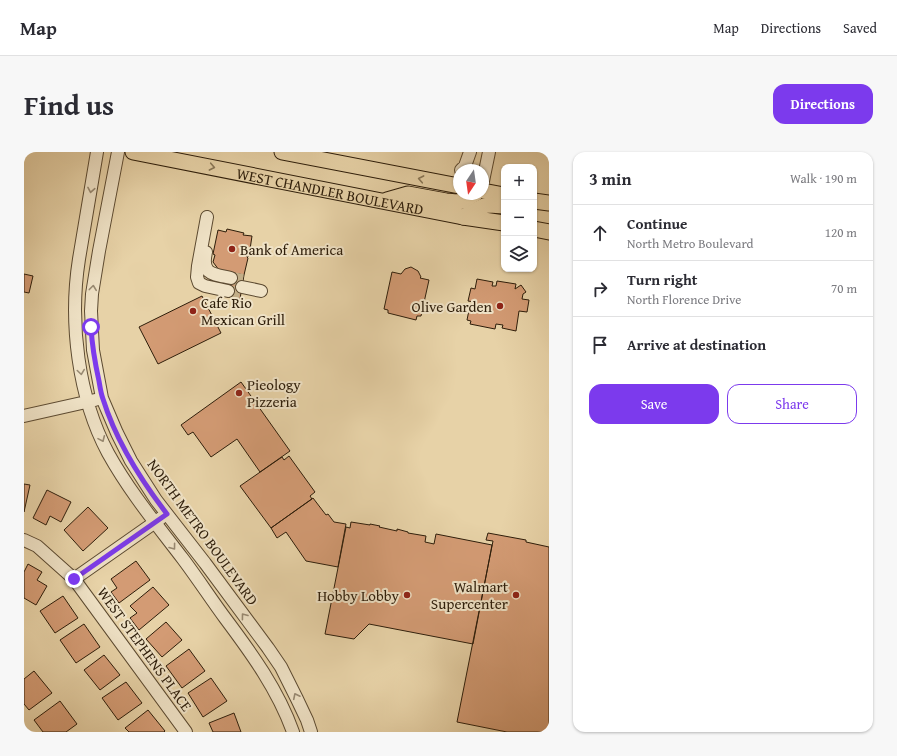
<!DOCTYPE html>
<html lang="en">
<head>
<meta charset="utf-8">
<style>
	body { margin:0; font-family:"Gentium Book Plus",serif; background:#f7f7f7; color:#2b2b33 }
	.controls { position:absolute; right:12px; top:12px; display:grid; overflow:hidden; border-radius:8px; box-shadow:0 1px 3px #0004 }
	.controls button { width:36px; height:36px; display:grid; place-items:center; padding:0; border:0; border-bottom:1px solid #e1e1e2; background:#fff; color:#2b2b33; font:20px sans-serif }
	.compass { position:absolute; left:429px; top:12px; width:36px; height:36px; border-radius:50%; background:#fff; box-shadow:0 1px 3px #0004; rotate:193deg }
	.stop { position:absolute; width:12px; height:12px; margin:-9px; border:3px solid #7c3aed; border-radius:50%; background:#fff }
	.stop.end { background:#7c3aed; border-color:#fff; box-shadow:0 1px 4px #0008 }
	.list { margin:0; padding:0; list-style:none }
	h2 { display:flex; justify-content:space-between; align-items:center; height:52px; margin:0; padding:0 16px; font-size:17px }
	h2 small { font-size:13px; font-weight:400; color:#7c7c81 }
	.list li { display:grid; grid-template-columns:26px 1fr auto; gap:12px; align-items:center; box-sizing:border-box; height:56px; padding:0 16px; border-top:1px solid #e1e1e2 }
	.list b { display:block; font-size:15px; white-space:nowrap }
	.list p { margin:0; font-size:13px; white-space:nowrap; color:#7c7c81 }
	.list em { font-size:13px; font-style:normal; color:#7c7c81 }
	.actions { display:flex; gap:8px; padding:12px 16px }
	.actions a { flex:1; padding:9px 0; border:1px solid #7c3aed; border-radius:12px; text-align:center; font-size:14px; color:#7c3aed }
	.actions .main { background:#7c3aed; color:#fff }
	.icon { flex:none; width:22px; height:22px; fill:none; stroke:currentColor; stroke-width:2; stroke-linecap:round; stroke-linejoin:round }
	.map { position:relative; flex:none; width:525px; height:580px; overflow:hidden; border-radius:12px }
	header { display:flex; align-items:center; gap:24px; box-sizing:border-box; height:56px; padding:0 20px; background:#fff; border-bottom:1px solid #e1e1e2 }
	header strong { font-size:19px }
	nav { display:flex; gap:22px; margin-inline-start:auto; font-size:14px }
	.intro { display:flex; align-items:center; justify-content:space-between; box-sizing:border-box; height:96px; padding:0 24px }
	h1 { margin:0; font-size:28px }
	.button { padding:10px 18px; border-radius:12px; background:#7c3aed; color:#fff; font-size:14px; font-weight:700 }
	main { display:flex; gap:24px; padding:0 24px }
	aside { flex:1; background:#fff; border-radius:12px; box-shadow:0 1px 3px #0004 }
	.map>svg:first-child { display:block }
</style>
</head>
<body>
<header>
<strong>Map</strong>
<nav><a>Map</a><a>Directions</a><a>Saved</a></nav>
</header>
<div class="intro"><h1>Find us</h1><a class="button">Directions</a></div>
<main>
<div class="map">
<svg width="525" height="580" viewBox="0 0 525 580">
	<rect width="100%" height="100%" fill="#e7d2a7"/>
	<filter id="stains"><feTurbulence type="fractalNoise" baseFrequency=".005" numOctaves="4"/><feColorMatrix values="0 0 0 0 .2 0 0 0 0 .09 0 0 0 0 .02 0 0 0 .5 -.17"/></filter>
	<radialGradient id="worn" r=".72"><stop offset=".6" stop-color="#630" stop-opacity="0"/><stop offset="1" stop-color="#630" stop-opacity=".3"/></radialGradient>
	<path fill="#d39b74" stroke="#2d1d0a" d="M203,77l17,4 -1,2 9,1 -3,20h-3l2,2 -4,17 -25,-5 -6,-8 2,-7 -2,-1 5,-24 8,2z
		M387,115l7,4 3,6 -1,1 9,2 -8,36h-4l-1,4 -28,-7v-3l-4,-1 8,-37 9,2 4,-5z
		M208,121l12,2 -4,24 -13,-2z
		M0,122l9,2 -4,17 -5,-1z
		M453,127l16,3 -1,4h4l1,-5 19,3 -1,5 6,-4 5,7 -3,2 -1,5 7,1 -2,12 -8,-1 -3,20 -14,-3 1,-3 -7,-1 -1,5 -25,-5 1,-3 -4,-1 2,-10h3l2,-8 -6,-1 3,-13 4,1z
		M178,144l19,37 -63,31 -19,-37z
		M217,230l49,69 -30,21 -23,-33 -26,18 -18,-25 -5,3 -7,-10z
		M265,304l26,36 -5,4 2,3 -41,29 -31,-42 42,-29 2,3z
		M0,332l6,1 -6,27z
		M23,338l24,12 -10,20 -11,-6 -4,9 -13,-7z
		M289,346l13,17 2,-1 6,8 12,2 -8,43 -32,-6 -20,-29 -9,6 -6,-10z
		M64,355l20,21 -25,23 -19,-21z
		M327,370l19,3v-1l10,2 -1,1 18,4v-2l11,3v1l18,3 -1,6 9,2 2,-10 56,11 -19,99 -104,-20 -15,15 -29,-5 21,-107 4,1z
		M464,381l38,7v2l23,5v185h-42l-50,-10 36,-181 -7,-1z
		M112,409l14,19 -31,23 -8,-11 6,-4 -6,-9z
		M4,412l14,8 -5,8 10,6 -11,19 -12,-7v-26z
		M129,435l16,18 -30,25 -9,-12 7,-5 -7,-7z
		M39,444l15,22 -23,15 -15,-22z
		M142,470l16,18 -20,17 -16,-18z
		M60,472l16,23 -24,16 -16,-23z
		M165,497l16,22 -23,17 -16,-22z
		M80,503l16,20 -20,15 -16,-20z
		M10,519l18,22 -23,17 -5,-6v-25z
		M187,526l16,23 -24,16 -15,-24z
		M102,530l16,21 -24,17 -16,-22z
		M36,549l17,23 -11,8h-23l-9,-12z
		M124,558l17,21 -1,1h-35l-4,-4z
		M210,561l7,19h-28l-4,-9z"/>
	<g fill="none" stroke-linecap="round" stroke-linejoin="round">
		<path stroke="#c2ae88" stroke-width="12" stroke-dasharray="12 6" stroke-linecap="butt" d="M207,126l12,2
			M204,139l12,2"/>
		<defs>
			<path id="minor" d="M73,0l-18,107c-10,63 -1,138 29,194 21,38 49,72 75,106 15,20 28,40 42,59 27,36 53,72 68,114
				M94,0l-19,99 -7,43 -1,17 2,39 9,48 15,35 14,28 25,39 49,63 63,85 13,19 16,32 10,21 4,12
				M437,18l4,-4 5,-14
				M459,29l6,-29
				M183,65l-9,49 -1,11 2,6 6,3 23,5
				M182,100c-5,23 7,22 25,26
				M218,135l19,4
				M0,264l71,-16
				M0,388l13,6 37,33 112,153
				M50,427l87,-61"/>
			<g id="major">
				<path id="s1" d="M109,0l330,65 41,6"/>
				<path d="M258,0l177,34"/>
				<path d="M459,39l21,4"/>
				<path d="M363,48l21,-6 38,7 11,1 6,-1 12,-7"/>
				<path d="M510,49l15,2"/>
				<path d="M439,65l21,-11 5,-1 15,1"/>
				<path d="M510,77l15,3"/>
			</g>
		</defs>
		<use href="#minor" stroke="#5c4a31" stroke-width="14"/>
		<use href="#major" stroke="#2d1d0a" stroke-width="17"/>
		<use href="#minor" stroke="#efe2c6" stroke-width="12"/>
		<use href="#major" stroke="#e7d2a7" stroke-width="15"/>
	</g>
	<defs><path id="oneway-chevron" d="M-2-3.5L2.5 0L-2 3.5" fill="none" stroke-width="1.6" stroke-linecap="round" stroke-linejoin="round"/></defs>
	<g stroke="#8a7858">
		<use href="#oneway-chevron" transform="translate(188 15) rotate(11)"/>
		<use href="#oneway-chevron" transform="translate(397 27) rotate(-169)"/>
	</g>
	<g stroke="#988971">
		<use href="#oneway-chevron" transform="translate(67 38) rotate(100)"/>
		<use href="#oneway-chevron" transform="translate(69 136) rotate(-83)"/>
		<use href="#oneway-chevron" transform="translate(57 220) rotate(82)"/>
		<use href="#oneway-chevron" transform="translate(78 287) rotate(66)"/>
		<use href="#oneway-chevron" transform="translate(149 395) rotate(53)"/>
		<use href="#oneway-chevron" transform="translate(220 464) rotate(-127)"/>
		<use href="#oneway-chevron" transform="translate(272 544) rotate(-116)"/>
	</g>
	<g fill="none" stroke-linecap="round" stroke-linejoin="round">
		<path stroke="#7c3aed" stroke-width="5" d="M50,427l93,-65c-27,-35 -51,-73 -64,-115 -2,-5 -3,-12 -4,-18 -4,-18 -7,-36 -8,-54"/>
	</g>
	<g fill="#8f2418" stroke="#efe2c6" stroke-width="1.5">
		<circle cx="208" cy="97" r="4"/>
		<circle cx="476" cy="154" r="4"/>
		<circle cx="169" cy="159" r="4"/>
		<circle cx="215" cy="241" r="4"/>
		<circle cx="383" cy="443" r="4"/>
		<circle cx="492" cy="443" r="4"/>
	</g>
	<g text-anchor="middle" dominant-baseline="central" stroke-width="4" stroke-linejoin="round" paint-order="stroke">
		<g font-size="15" fill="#2d1d0a" stroke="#efe2c6">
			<text stroke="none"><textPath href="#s1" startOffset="201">WEST CHANDLER BOULEVARD</textPath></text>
			<text transform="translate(179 380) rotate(54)">NORTH METRO BOULEVARD</text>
			<text transform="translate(121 497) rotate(54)">WEST STEPHENS PLACE</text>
		</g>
		<g font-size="15" fill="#2d1d0a" stroke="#efe2c6" text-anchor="start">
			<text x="216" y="97">Bank of America</text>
			<text x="177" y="150">Cafe Rio<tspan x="177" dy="17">Mexican Grill</tspan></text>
			<text x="468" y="154" text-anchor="end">Olive Garden</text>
			<text x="223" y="232">Pieology<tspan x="223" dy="17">Pizzeria</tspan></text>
			<text x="484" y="434" text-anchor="end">Walmart<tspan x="484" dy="17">Supercenter</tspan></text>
			<text x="375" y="443" text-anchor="end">Hobby Lobby</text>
		</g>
	</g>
	<rect width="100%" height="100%" filter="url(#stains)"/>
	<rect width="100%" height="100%" fill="url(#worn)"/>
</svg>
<div class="controls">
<button>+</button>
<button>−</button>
<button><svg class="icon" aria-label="layers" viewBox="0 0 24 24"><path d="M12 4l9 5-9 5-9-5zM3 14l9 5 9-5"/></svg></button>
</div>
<svg class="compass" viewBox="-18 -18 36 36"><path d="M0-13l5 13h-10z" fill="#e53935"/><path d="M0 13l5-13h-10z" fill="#7c7c81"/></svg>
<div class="stop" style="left:67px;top:175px"></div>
<div class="stop end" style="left:50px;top:427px"></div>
</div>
<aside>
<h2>3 min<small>Walk · 190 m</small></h2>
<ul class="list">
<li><svg class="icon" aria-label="ahead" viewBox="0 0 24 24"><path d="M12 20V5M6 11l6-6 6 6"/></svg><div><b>Continue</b><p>North Metro Boulevard</p></div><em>120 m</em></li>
<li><svg class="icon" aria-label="right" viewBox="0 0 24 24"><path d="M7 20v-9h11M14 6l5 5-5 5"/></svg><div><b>Turn right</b><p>North Florence Drive</p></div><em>70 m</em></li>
<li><svg class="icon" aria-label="arrive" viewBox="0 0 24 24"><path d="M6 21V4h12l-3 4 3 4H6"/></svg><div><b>Arrive at destination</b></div></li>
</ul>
<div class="actions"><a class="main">Save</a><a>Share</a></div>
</aside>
</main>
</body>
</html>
